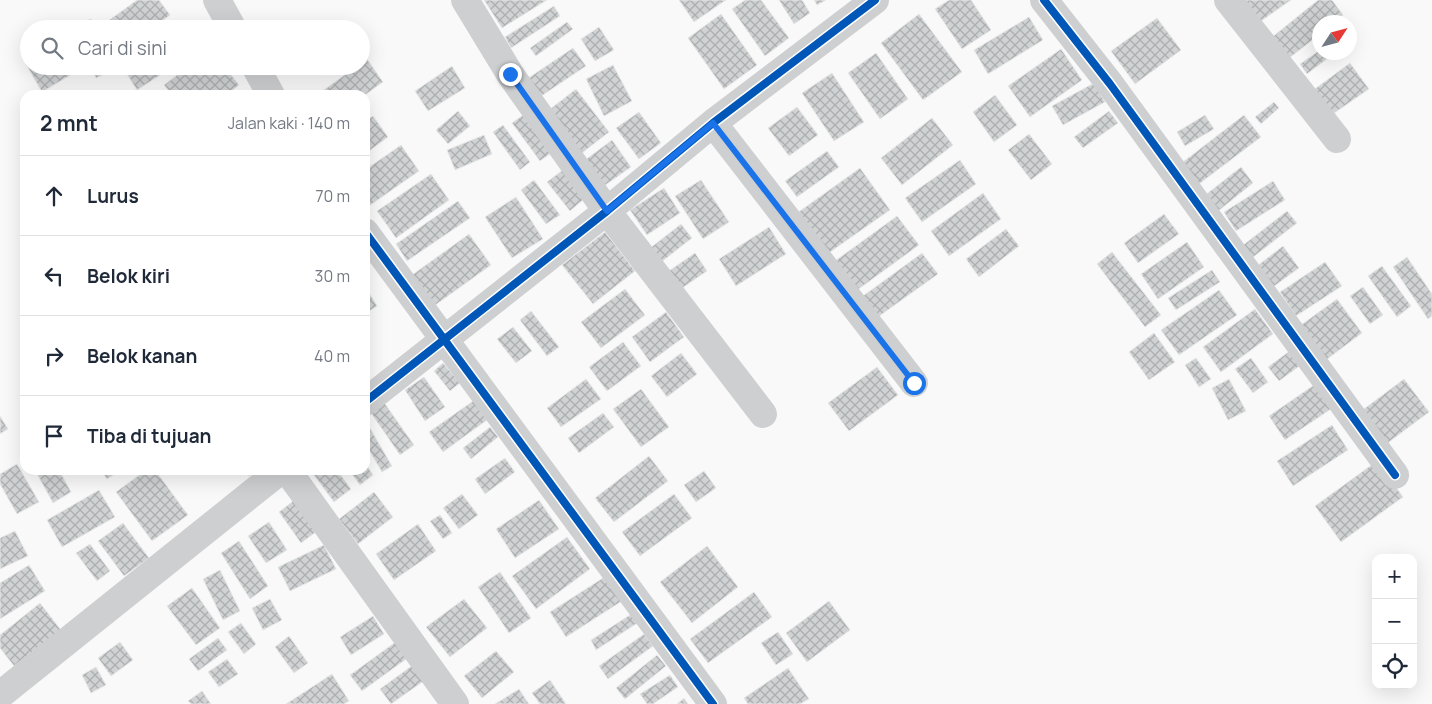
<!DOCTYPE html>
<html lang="id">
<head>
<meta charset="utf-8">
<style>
	body { margin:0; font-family:Manrope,sans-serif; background:#f2f2f3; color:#1f2937 }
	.controls { position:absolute; right:15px; bottom:15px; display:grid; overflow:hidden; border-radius:10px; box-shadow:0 5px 20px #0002 }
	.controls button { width:45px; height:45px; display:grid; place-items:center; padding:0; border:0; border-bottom:1px solid #e0e1e3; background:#fff; color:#1f2937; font:25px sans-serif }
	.compass { position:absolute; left:1312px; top:15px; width:45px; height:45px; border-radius:50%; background:#fff; box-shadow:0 5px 20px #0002; rotate:54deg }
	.stop { position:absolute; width:15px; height:15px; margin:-11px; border:4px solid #1a73e8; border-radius:50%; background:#fff }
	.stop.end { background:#1a73e8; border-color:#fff; box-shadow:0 1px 5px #0008 }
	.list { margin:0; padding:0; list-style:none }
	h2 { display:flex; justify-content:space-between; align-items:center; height:65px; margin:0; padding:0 20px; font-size:21px }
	h2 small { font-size:16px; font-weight:400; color:#747a83 }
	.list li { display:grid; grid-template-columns:32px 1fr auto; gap:15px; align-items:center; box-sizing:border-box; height:80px; padding:0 20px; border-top:1px solid #e0e1e3 }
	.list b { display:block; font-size:19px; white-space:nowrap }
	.list em { font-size:16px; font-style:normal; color:#747a83 }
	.icon { flex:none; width:28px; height:28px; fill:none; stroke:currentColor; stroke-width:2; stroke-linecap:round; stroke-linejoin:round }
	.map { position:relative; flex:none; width:1432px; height:704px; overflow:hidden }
	.search { position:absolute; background:#fff; box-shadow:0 5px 20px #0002; left:20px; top:20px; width:350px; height:55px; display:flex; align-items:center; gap:12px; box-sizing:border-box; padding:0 18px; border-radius:28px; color:#747a83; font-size:19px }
	.panel { position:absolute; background:#fff; box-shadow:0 5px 20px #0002; left:20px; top:90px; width:350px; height:385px; border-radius:15px }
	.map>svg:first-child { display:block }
</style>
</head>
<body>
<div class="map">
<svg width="1432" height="704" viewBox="0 0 1432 704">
	<defs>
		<pattern id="building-cross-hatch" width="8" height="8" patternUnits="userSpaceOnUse" patternTransform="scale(1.25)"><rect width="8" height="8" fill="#d0d2d3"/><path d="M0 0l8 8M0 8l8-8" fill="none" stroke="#acafb1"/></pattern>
	</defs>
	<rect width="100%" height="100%" fill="#f9f9f9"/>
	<path fill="url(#building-cross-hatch)" stroke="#e8e8e8" d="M137,0h22l11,15 -19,14h-37l-6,-8z
		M484,0h63l-45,28z
		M679,0h47l-32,22z
		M745,0h16l28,38 -24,18 -33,-47z
		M779,0h23l8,13 -16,11z
		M814,0h12l-9,5z
		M949,0h22l20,30 -29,19 -27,-40z
		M1239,0h52l-37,26z
		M1318,0h14l11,15 -9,7h-14v12l-32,25 -17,-21z
		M554,6l6,10 -49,32 -6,-11z
		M721,14l36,51 -33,24 -36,-51z
		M919,14l43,58 -39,28 -42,-57z
		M1029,17l14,23 -55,34 -14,-24z
		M1157,18l24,32 -46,34 -24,-33z
		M91,19l4,10h-22v-2z
		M567,22l6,7 -37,27 -6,-8z
		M599,27l15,23 -19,11 -14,-22z
		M1350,29l6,9 -6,5z
		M573,48l13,18 -49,33 -13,-18z
		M1061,49l21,31 -52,37 -22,-31z
		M1320,50v2h16l-29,22 -7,-10z
		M876,53l32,46 -28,20 -32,-46z
		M367,59l16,23 -18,13h-48l40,-29h4v-3z
		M29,62v4h39l4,8 -30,18 -16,-28z
		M1350,63l19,26 -39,27 -18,-25z
		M613,65l19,36 -28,15 -18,-37z
		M91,66h22l1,3 -18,9z
		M122,66h52l-37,24z
		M189,66h35l15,19 -13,10h-54l-8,-10z
		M452,66l13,22 -37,23 -13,-20z
		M832,73l32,49 -30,19 -32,-48z
		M1094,83l11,19 -42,23 -11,-19z
		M576,89l33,43 -27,21 -33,-43z
		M995,95l22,30 -23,17 -21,-30z
		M1274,102l5,6 -18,16 -6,-7z
		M797,107l21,28 -29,21 -21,-28z
		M530,110l28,38 -18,13 -28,-38z
		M458,111l12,15 -22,18 -12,-14z
		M1109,111l9,12 -35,25 -9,-11z
		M639,112l22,31 -22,16 -23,-31z
		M1205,115l9,14 -29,17 -8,-14z
		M1244,115l17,22 -62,47 -16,-22z
		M373,116l15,21 -23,17v-33z
		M932,118l21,27 -51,40 -21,-27z
		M503,125l27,37 -10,8 -27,-38z
		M1029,134l23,30 -21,16 -23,-30z
		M484,135l8,19 -37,16 -8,-20z
		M612,140l19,27 -27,19 -19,-26z
		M401,145l18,26 -50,35 -4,-5v-31z
		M827,151l12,16 -42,30 -12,-16z
		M960,160l16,24 -54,38 -17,-24z
		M568,166l22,28 -20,17 -23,-29z
		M1241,167l12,16 -36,29 -13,-16z
		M860,168l30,42 -67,47 -30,-41z
		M431,174l18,26 -53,38 -19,-27z
		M534,180l26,35 -14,9 -25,-34z
		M701,180l28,42 -26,17 -28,-43z
		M1273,181l12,19 -49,31 -12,-19z
		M664,188l16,25 -33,22 -17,-25z
		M983,193l18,26 -52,37 -18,-25z
		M516,197l27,42 -31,19 -27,-41z
		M458,201l12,17 -63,43 -11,-17z
		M1287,211l10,12 -45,35 -10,-12z
		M1164,214l15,20 -41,29 -14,-20z
		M897,216l22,29 -63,46 -21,-30z
		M681,224l11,14 -32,25 -11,-14z
		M769,227l17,27 -50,32 -17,-27z
		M1006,229l13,17 -40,31 -13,-18z
		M605,232l30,39 -42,33 -31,-39z
		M469,234l22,31 -57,41 -22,-31z
		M1187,242l17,25 -46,32 -17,-25z
		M1283,246l16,22 -26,19 -16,-21z
		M1112,252l49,63 -16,12 -48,-63z
		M695,253l12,18 -35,24 -12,-18z
		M922,253l16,21 -60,43 -15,-21z
		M1407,257l25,37v22l-4,3 -35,-52z
		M1325,262l17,24 -46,30 -16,-24z
		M1382,266l29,40 -14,11 -29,-41z
		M1212,270l8,12 -44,28 -8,-12z
		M1363,287l20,28 -13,9 -20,-28z
		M625,289l20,26 -44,33 -20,-26z
		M1219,290l18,25 -58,40 -18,-25z
		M368,291l9,15 -12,8v-21z
		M1337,299l25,34 -36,27 -25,-35z
		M1255,309l18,25 -52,38 -18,-25z
		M531,311l28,36 -12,9 -27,-36z
		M666,312l18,25 -34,25 -18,-25z
		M513,327l19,24 -16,12 -19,-24z
		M1154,333l21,29 -26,18 -20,-28z
		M623,342l18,24 -34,25 -18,-24z
		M1299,344l10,15 -30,22 -11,-14z
		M681,353l16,21 -30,23 -16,-21z
		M1196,358l15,21 -12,8 -14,-22z
		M1251,358l17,24 -15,11 -18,-24z
		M443,363l17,20 -10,8 -16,-20z
		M877,367l21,28 -49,36 -21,-28z
		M424,377l21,30 -20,14 -20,-31z
		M586,379l15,20 -40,28 -14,-19z
		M1229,379l17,32 -18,9 -16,-32z
		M1404,379l25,33 -48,36 -25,-33z
		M1314,385l17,24 -46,31 -16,-24z
		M641,389l28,38 -28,20 -28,-38z
		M383,401l31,44 -14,10 -31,-45z
		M473,401l14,19 -44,32 -14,-20z
		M603,413l11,14 -35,26 -11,-15z
		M0,416l8,13 -8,5z
		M368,425l24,41 -10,6 -17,-29v-16z
		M1332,425l16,25 -55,36 -16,-25z
		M490,427l8,10 -27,22 -8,-11z
		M649,456l19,25 -54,41 -19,-24z
		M505,458l10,14 -30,22 -10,-15z
		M1377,461l26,36 -62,45 -26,-36z
		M365,463l8,12 -13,10 -11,-15h16z
		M17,464l22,38 -22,12 -17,-30v-10z
		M35,470h24l12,22 -18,11z
		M101,470h20l-14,9z
		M146,470h9l33,45 -36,26 -36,-49z
		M245,470h12l-8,6z
		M337,470l14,19 -17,13 -23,-31z
		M704,471l12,17 -20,14 -12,-17z
		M99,490l16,27 -53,30 -15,-27z
		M374,492l19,25 -35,27 -19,-25z
		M462,494l16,21 -19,14 -16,-21z
		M674,494l18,24 -52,38 -18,-24z
		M297,498l23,31 -19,14 -22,-31z
		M539,500l20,29 -44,29 -19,-29z
		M440,515l12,18 -9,6 -13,-18z
		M269,522l18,28 -21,13 -18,-27z
		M123,523l26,35 -25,18 -26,-35z
		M418,524l18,27 -42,29 -18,-26z
		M15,531l13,25 -28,13v-31z
		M567,537l23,32 -54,40 -24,-33z
		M239,541l29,45 -18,13 -29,-46z
		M90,544l20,27 -13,10 -21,-28z
		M324,545l12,24 -46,22 -12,-24z
		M707,546l31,41 -46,36 -32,-41z
		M29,565l16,26 -45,28v-36z
		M220,570l20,41 -17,9 -20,-41z
		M500,572l31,46 -22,15 -31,-46z
		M606,576l16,25 -56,36 -16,-25z
		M192,588l28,40 -24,17 -29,-39z
		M754,592l18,25 -64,46 -18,-24z
		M270,599l12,21 -19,10 -11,-22z
		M464,599l23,29 -37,29 -24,-30z
		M829,601l21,29 -43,32 -21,-29z
		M40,603l21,27 -47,36 -14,-18v-13z
		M633,613l6,9 -43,28 -5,-10z
		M373,616l11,18 -33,21 -11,-18z
		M241,623l15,21 -12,10 -16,-22z
		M778,632l15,22 -17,11 -15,-22z
		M644,634l9,12 -45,33 -9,-13z
		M289,636l19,27 -14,10 -19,-26z
		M218,638l9,12 -29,21 -9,-12z
		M397,641l12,16 -47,34 -12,-16z
		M120,642l13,18 -22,16 -13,-18z
		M496,651l18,21 -32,26 -18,-22z
		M657,655l9,11 -41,33 -9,-11z
		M227,659l11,15 -19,13 -11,-15z
		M417,662l11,16 -37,26 -11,-15z
		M96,667l10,18 -15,8 -9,-18z
		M788,668l21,31 -9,5h-52l-4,-6z
		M332,674l17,27 -5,3h-58z
		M670,675l8,12 -25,17h-6l-7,-10z
		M550,680l16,24h-26l-8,-11z
		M519,689l10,15h-34z
		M202,691l9,13h-20l-3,-3z
		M684,698l4,6h-11z"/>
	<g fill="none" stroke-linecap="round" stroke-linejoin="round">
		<path stroke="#cecfd0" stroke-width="28" d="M217,0l16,29
			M465,0l45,74 97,137 156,203
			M1044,0l66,84 285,391
			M1228,0l109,139
			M255,66l16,29
			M713,123l201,260
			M365,232l348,472
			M365,402l242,-191 106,-88 162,-123
			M287,470l168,234
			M0,695l281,-225"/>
		<defs>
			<path id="cycleway" d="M1044,0l66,84 285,391
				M365,232l348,472
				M365,402l242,-191 106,-88 162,-123"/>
		</defs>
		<use href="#cycleway" stroke="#fff" stroke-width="11"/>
		<use href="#cycleway" stroke="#0057b8" stroke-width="8"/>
	</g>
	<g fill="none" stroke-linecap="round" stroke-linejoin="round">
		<path stroke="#1a73e8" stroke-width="6" d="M510,74l97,137 106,-88 201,260"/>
	</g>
</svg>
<div class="controls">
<button>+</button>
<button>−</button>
<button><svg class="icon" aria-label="locate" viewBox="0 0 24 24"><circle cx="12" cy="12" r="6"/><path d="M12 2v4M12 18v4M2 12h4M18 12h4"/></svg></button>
</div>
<svg class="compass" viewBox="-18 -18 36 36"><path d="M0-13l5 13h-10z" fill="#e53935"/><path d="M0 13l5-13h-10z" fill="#747a83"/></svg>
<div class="stop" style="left:914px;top:383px"></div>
<div class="stop end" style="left:510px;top:74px"></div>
<div class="search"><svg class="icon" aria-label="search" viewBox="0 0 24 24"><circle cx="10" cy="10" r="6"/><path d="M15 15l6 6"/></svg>Cari di sini</div>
<section class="panel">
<h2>2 mnt<small>Jalan kaki · 140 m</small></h2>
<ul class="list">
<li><svg class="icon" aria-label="ahead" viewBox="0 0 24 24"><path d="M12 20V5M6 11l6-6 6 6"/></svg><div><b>Lurus</b></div><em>70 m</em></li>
<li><svg class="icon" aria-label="left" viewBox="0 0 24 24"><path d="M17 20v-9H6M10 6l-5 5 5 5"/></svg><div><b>Belok kiri</b></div><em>30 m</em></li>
<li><svg class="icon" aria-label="right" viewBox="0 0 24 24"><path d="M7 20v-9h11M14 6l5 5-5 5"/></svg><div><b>Belok kanan</b></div><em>40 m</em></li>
<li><svg class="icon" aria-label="arrive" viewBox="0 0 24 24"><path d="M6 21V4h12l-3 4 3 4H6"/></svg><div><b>Tiba di tujuan</b></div></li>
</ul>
</section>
</div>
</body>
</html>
